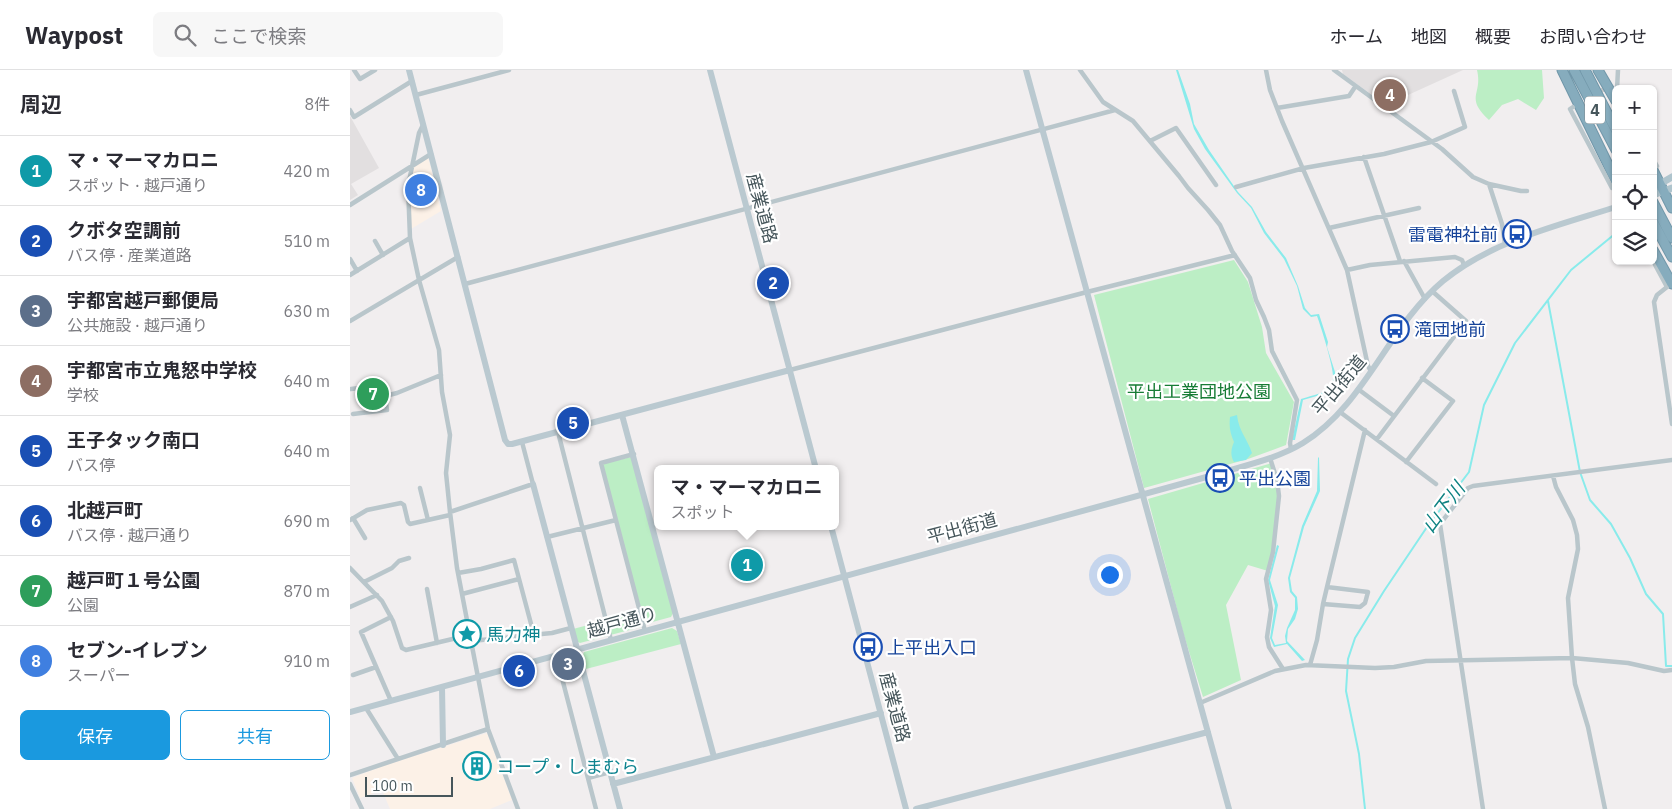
<!DOCTYPE html>
<html lang="ja">
<head>
<meta charset="utf-8">
<style>
	body { margin:0; font-family:"IBM Plex Sans","Noto Sans JP",sans-serif; background:#f7f7f7; color:#2b2b33 }
	.controls { position:absolute; right:15px; top:15px; display:grid; overflow:hidden; border-radius:8px; box-shadow:0 1px 4px #0004 }
	.controls button { width:45px; height:45px; display:grid; place-items:center; padding:0; border:0; border-bottom:1px solid #e1e1e2; background:#fff; color:#2b2b33; font:25px sans-serif }
	.scale { position:absolute; left:15px; bottom:12px; width:88px; box-sizing:border-box; padding-left:5px; border:2px solid #46565b; border-top:0; font-size:14px; line-height:18px; white-space:nowrap; color:#46565b; -webkit-text-stroke:4px #fff; paint-order:stroke }
	.you { position:absolute; left:759px; top:504px; width:18px; height:18px; margin:-12px; border:4px solid #fff; border-radius:50%; background:#1a73e8; box-shadow:0 0 0 8px #1a73e833 }
	.badge { display:grid; place-items:center; width:32px; height:32px; border-radius:50%; background:#1a99df; color:#fff; font-size:16px; font-weight:700 }
	.pin { position:absolute; translate:-50% -50%; border:2px solid #fff; box-shadow:0 1px 5px #0006 }
	.popup { position:absolute; left:304px; top:395px; width:185px; height:65px; box-sizing:border-box; display:grid; place-content:center; border-radius:8px; background:#fff; filter:drop-shadow(0 1px 4px #0005); font-size:16px; white-space:nowrap; color:#7c7c81 }
	.popup b { font-size:19px; color:#2b2b33 }
	.popup::after { content:''; position:absolute; left:50%; top:100%; margin-left:-10px; border:10px solid transparent; border-top-color:#fff }
	.list { margin:0; padding:0; list-style:none }
	h2 { display:flex; justify-content:space-between; align-items:center; height:65px; margin:0; padding:0 20px; font-size:21px }
	h2 small { font-size:16px; font-weight:400; color:#7c7c81 }
	.list li { display:grid; grid-template-columns:32px 1fr auto; gap:15px; align-items:center; box-sizing:border-box; height:70px; padding:0 20px; border-top:1px solid #e1e1e2 }
	.list b { display:block; font-size:19px; white-space:nowrap }
	.list p { margin:0; font-size:16px; white-space:nowrap; color:#7c7c81 }
	.list em { font-size:16px; font-style:normal; color:#7c7c81 }
	.actions { display:flex; gap:10px; padding:15px 20px }
	.actions a { flex:1; padding:11px 0; border:1px solid #1a99df; border-radius:8px; text-align:center; font-size:18px; color:#1a99df }
	.actions .main { background:#1a99df; color:#fff }
	.icon { flex:none; width:28px; height:28px; fill:none; stroke:currentColor; stroke-width:2; stroke-linecap:round; stroke-linejoin:round }
	.map { position:relative; flex:none; width:1322px; height:739px; overflow:hidden }
	header { display:flex; align-items:center; gap:30px; box-sizing:border-box; height:70px; padding:0 25px; background:#fff; border-bottom:1px solid #e1e1e2 }
	header strong { font-size:24px }
	nav { display:flex; gap:28px; margin-inline-start:auto; font-size:18px }
	.search { width:350px; height:45px; background:#f7f7f7; display:flex; align-items:center; gap:12px; box-sizing:border-box; padding:0 18px; border-radius:8px; color:#7c7c81; font-size:19px }
	main { display:flex }
	aside { flex:1; background:#fff }
	.map>svg:first-child { display:block }
</style>
</head>
<body>
<header>
<strong>Waypost</strong>
<div class="search"><svg class="icon" aria-label="search" viewBox="0 0 24 24"><circle cx="10" cy="10" r="6"/><path d="M15 15l6 6"/></svg>ここで検索</div>
<nav><a>ホーム</a><a>地図</a><a>概要</a><a>お問い合わせ</a></nav>
</header>
<main>
<aside>
<h2>周辺<small>8件</small></h2>
<ul class="list">
<li><span class="badge" style="background:#0f9aa8">1</span><div><b>マ・マーマカロニ</b><p>スポット · 越戸通り</p></div><em>420 m</em></li>
<li><span class="badge" style="background:#1a4fb4">2</span><div><b>クボタ空調前</b><p>バス停 · 産業道路</p></div><em>510 m</em></li>
<li><span class="badge" style="background:#5c6f8a">3</span><div><b>宇都宮越戸郵便局</b><p>公共施設 · 越戸通り</p></div><em>630 m</em></li>
<li><span class="badge" style="background:#8d6e63">4</span><div><b>宇都宮市立鬼怒中学校</b><p>学校</p></div><em>640 m</em></li>
<li><span class="badge" style="background:#1a4fb4">5</span><div><b>王子タック南口</b><p>バス停</p></div><em>640 m</em></li>
<li><span class="badge" style="background:#1a4fb4">6</span><div><b>北越戸町</b><p>バス停 · 越戸通り</p></div><em>690 m</em></li>
<li><span class="badge" style="background:#2e9e5b">7</span><div><b>越戸町１号公園</b><p>公園</p></div><em>870 m</em></li>
<li><span class="badge" style="background:#3f7fe0">8</span><div><b>セブン-イレブン</b><p>スーパー</p></div><em>910 m</em></li>
</ul>
<div class="actions"><a class="main">保存</a><a>共有</a></div>
</aside>
<div class="map">
<svg width="1322" height="739" viewBox="0 0 1322 739">
	<rect width="100%" height="100%" fill="#f1eeef"/>
	<path fill="#fcf1e7" d="M78,87l13,54 -30,18 -1,-44 2,-17z
		M137,663l25,67 -22,9h-100l-8,-19 -22,8 -8,-20 31,-12z"/>
	<path fill="#e2dfe0" d="M992,0h121l-77,35 -43,-31z
		M0,46l29,52 -28,16 7,11 -8,5z"/>
	<path fill="#bceec5" d="M1127,0h65l2,28 -8,12 -18,-11 -16,6 -13,15c-25,-23 -6,-25 -12,-50z
		M884,190l14,22 14,45 4,26 28,49 -8,43 -38,14 -104,29 -50,-193z
		M281,387l42,156 -2,4 -26,7 -43,-160z
		M922,393c11,36 2,72 -4,108l-20,-6 -22,40 15,75 -38,17 -20,-65 -35,-133z
		M288,542l3,15 -61,16 -4,-2 -3,-12z
		M322,558l5,3 4,13 -95,25 -3,-14 1,-3z"/>
	<path fill="#89ebeb" d="M826,0h2l12,34 4,20 15,26 29,42 14,15 14,25 20,26 12,28 7,22 6,7 8,-1 9,28 -1,5 8,25 1,9 -9,12 -24,7 -8,40h-3l9,-41c6,-2 22,-6 26,-9 2,-2 5,-7 6,-10 2,-9 -12,-53 -16,-64l-6,1 -8,-8 -6,-23 -13,-27 -20,-26 -13,-25 -14,-15 -32,-44 -11,-20z
		M887,345c2,17 10,23 15,38l-6,7 -12,2c-4,-7 -3,-13 0,-20 -4,-9 -5,-15 -4,-25z
		M969,387l1,34 -16,36 -14,51 2,13 5,6 1,12 -3,10 -7,10 -1,12 18,19 -3,1 -15,-17 -13,3 -4,-9 5,-32 -7,-26 9,-35 2,1 -9,34 8,25 -6,33 3,7 11,-2 -1,-7 2,-8 8,-18v-12l-5,-6 -2,-14 14,-52 15,-35 1,-33z"/>
	<g fill="none" stroke-linecap="round" stroke-linejoin="round">
		<path stroke="#89ebeb" stroke-width="2" d="M1198,231l32,171 10,28 21,24 19,34 16,36 17,20 3,52h6
			M1015,739l-6,-55 -13,-63 2,-32 7,-21 29,-47 43,-64 42,-55 15,-67 31,-62 56,-73 45,-37"/>
		<path stroke="#c6c8ca" stroke-width="4.5" stroke-dasharray="4.5 2" stroke-linecap="butt" d="M1229,34l30,-18"/>
		<defs>
			<path id="highway" d="M1212,0l54,111
				M1224,0l42,80
				M1235,0l31,60
				M1248,0l18,31
				M1303,100l19,38
				M1303,132l19,36
				M1303,152l19,35
				M1303,180l19,34"/>
		</defs>
		<use href="#highway" stroke="#7197a9" stroke-width="11"/>
		<path stroke="#b9c6cb" stroke-width="4.5" d="M4,0l6,9 15,-9
			M730,0l23,32 30,19 46,55 9,12 20,22 12,15 12,26 18,27 6,22 8,17 5,13 3,21 25,49 -7,43 1,6
			M916,0l4,20 12,31 65,149 21,96 3,5
			M984,0l108,79 31,28 16,7 32,7h6
			M1267,19l1,-19
			M66,25l93,-25
			M1223,37l-3,2 42,79
			M927,38l72,-12 6,-9
			M0,40l4,7 58,-36
			M73,55l-4,8 -11,53 2,52 9,42 20,70 3,42 8,43 -4,38 4,39 7,56 14,73 81,-8 19,-5
			M800,71l26,-13 40,57
			M1014,87l36,104
			M1303,89l4,7
			M1139,114l13,40 3,20
			M886,117l68,-19 80,-14 47,-12 34,-15 -11,-36
			M0,135l81,-51
			M979,158l90,-20
			M25,171l8,14
			M0,189l7,12
			M1054,191l21,38
			M1303,191l14,26 -10,8 -3,7 18,122
			M997,200l23,-5 85,-8 7,3 2,5
			M0,205l60,-37
			M115,214l650,-174
			M0,251l108,-64
			M440,300l297,-78 148,-37
			M1,319l33,-4 1,11 12,-3 44,-18
			M1008,319l36,27
			M990,342l96,72
			M3,344l34,-4 -2,-14
			M208,362l53,208
			M1027,369l89,-118 -34,-30
			M284,384l-33,9 44,168
			M920,388l7,22 2,16 -6,56 -7,27 5,31 -4,27 2,10 14,22
			M1056,392l47,-61 -31,-23
			M1203,406l3,11 17,33 4,15 1,14 -10,49 4,60 3,26 13,43 17,82
			M70,418l8,32
			M100,442l83,-28 -11,-42
			M3,448l12,20
			M0,450l17,-10 34,-7 3,2 4,17 2,2 40,-9
			M197,467l69,-17
			M0,498l32,33 11,20 9,27 4,2 55,-13 10,4 17,88 30,80
			M108,503l23,-4 33,-9 20,75
			M14,512l28,-14 7,-7 10,-3
			M977,517l41,5 -3,11 -5,4 -37,-3 4,-17 38,-157
			M77,519l10,54
			M112,524l57,-15
			M0,537l27,-12
			M206,585l40,154
			M960,595l7,-25 6,-36
			M3,605l23,-8
			M41,631l-30,-69 30,-15
			M850,633l75,-32 31,-6 69,3 19,-1 32,-6 146,-3 56,5 36,8 8,-1
			M16,638l32,51
			M0,705l138,-46
			M238,708l22,-6
			M0,714l12,25
			M1133,739l-43,-285 28,-36 5,-2 199,-26"/>
		<path stroke="#bac9d0" stroke-width="6" d="M59,0l96,370 3,4h4l278,-74
			M360,0l106,399
			M676,0l203,739
			M272,345l92,342
			M183,414l87,325
			M481,456l75,283
			M92,617l1,58
			M0,642l860,-236c31,-10 65,-16 93,-33 62,-38 85,-116 140,-162 49,-40 113,-55 173,-74
			M263,714l268,-71
			M566,739l292,-77"/>
		<path stroke="#aec4cd" stroke-width="7" d="M1303,118l19,-11
			M1303,125l19,-7"/>
		<use href="#highway" stroke="#86acbd" stroke-width="9"/>
	</g>
	<defs>
		<symbol id="bus-ring" viewBox="-11 -11 22 22"><circle r="9.5" fill="#fff" stroke="#1a4fb4" stroke-width="1.5"/><path d="M-5-6H5V4H4V6H2V4H-2V6H-4V4H-5ZM-3.5-4V0h7V-4ZM-3.5 1.2v1.5H-2V1.2ZM2 1.2v1.5H3.5V1.2Z" fill="#1a4fb4"/></symbol>
		<symbol id="sight-ring" viewBox="-11 -11 22 22"><circle r="9.5" fill="#fff" stroke="#0f9aa8" stroke-width="1.5"/><path d="M0-6L1.8-2.2L6-1.7L2.9 1.2L3.7 5.4L0 3.3L-3.7 5.4L-2.9 1.2L-6-1.7L-1.8-2.2Z" fill="#0f9aa8"/></symbol>
		<symbol id="building-ring" viewBox="-11 -11 22 22"><circle r="9.5" fill="#fff" stroke="#0f9aa8" stroke-width="1.5"/><path d="M-4-6H4V6H1V3H-1V6H-4ZM-2.5-4.3h1.7v1.8h-1.7ZM.8-4.3h1.7v1.8H.8ZM-2.5-1h1.7V.8h-1.7ZM.8-1h1.7V.8H.8Z" fill="#0f9aa8"/></symbol>
	</defs>
	<g fill-rule="evenodd">
		<use href="#bus-ring" x="1151" y="148" width="32" height="32"/>
		<use href="#bus-ring" x="1029" y="243" width="32" height="32"/>
		<use href="#bus-ring" x="854" y="392" width="32" height="32"/>
		<use href="#sight-ring" x="101" y="548" width="32" height="32"/>
		<use href="#bus-ring" x="502" y="561" width="32" height="32"/>
		<use href="#building-ring" x="111" y="680" width="32" height="32"/>
	</g>
	<g text-anchor="middle" dominant-baseline="central" stroke-width="4.5" stroke-linejoin="round" paint-order="stroke">
		<rect fill="#fff" stroke="#7e898c" stroke-width="1" x="1235" y="26.5" width="20" height="27" rx="4"/>
		<g font-size="16" font-weight="bold" fill="#46565b">
			<text x="1245" y="40">4</text>
		</g>
		<g font-size="18" fill="#46565b" stroke="#fff">
			<text transform="translate(412 138) rotate(75)">産業道路</text>
			<text transform="translate(989 315) rotate(-50)">平出街道</text>
			<text transform="translate(612 458) rotate(-15)">平出街道</text>
			<text transform="translate(272 552) rotate(-15)">越戸通り</text>
			<text transform="translate(545 637) rotate(75)">産業道路</text>
		</g>
		<g font-size="18" fill="#164399" stroke="#fff" text-anchor="start">
			<text x="1148" y="164" text-anchor="end">雷電神社前</text>
			<text x="1064" y="259">滝団地前</text>
			<text x="889" y="408">平出公園</text>
			<text x="537" y="577">上平出入口</text>
		</g>
		<g font-size="18" fill="#177c35" stroke="#fff">
			<text x="849" y="321">平出工業団地公園</text>
		</g>
		<g font-size="18" fill="#0d838f" stroke="#fff" text-anchor="start">
			<text x="136" y="564">馬力神</text>
			<text x="146" y="696">コープ・しまむら</text>
		</g>
		<g font-size="19" font-style="italic" fill="#0e8282" stroke="#fff">
			<text transform="translate(1093 437) rotate(-53)">山下川</text>
		</g>
	</g>
</svg>
<div class="controls">
<button>+</button>
<button>−</button>
<button><svg class="icon" aria-label="locate" viewBox="0 0 24 24"><circle cx="12" cy="12" r="6"/><path d="M12 2v4M12 18v4M2 12h4M18 12h4"/></svg></button>
<button><svg class="icon" aria-label="layers" viewBox="0 0 24 24"><path d="M12 4l9 5-9 5-9-5zM3 14l9 5 9-5"/></svg></button>
</div>
<div class="scale">100 m</div>
<div class="you"></div>
<div class="pin badge" style="left:397px;top:495px;background:#0f9aa8">1</div>
<div class="popup"><b>マ・マーマカロニ</b>スポット</div>
<div class="pin badge" style="left:423px;top:213px;background:#1a4fb4">2</div>
<div class="pin badge" style="left:218px;top:594px;background:#5c6f8a">3</div>
<div class="pin badge" style="left:1040px;top:25px;background:#8d6e63">4</div>
<div class="pin badge" style="left:223px;top:353px;background:#1a4fb4">5</div>
<div class="pin badge" style="left:169px;top:601px;background:#1a4fb4">6</div>
<div class="pin badge" style="left:23px;top:324px;background:#2e9e5b">7</div>
<div class="pin badge" style="left:71px;top:120px;background:#3f7fe0">8</div>
</div>
</main>
</body>
</html>
